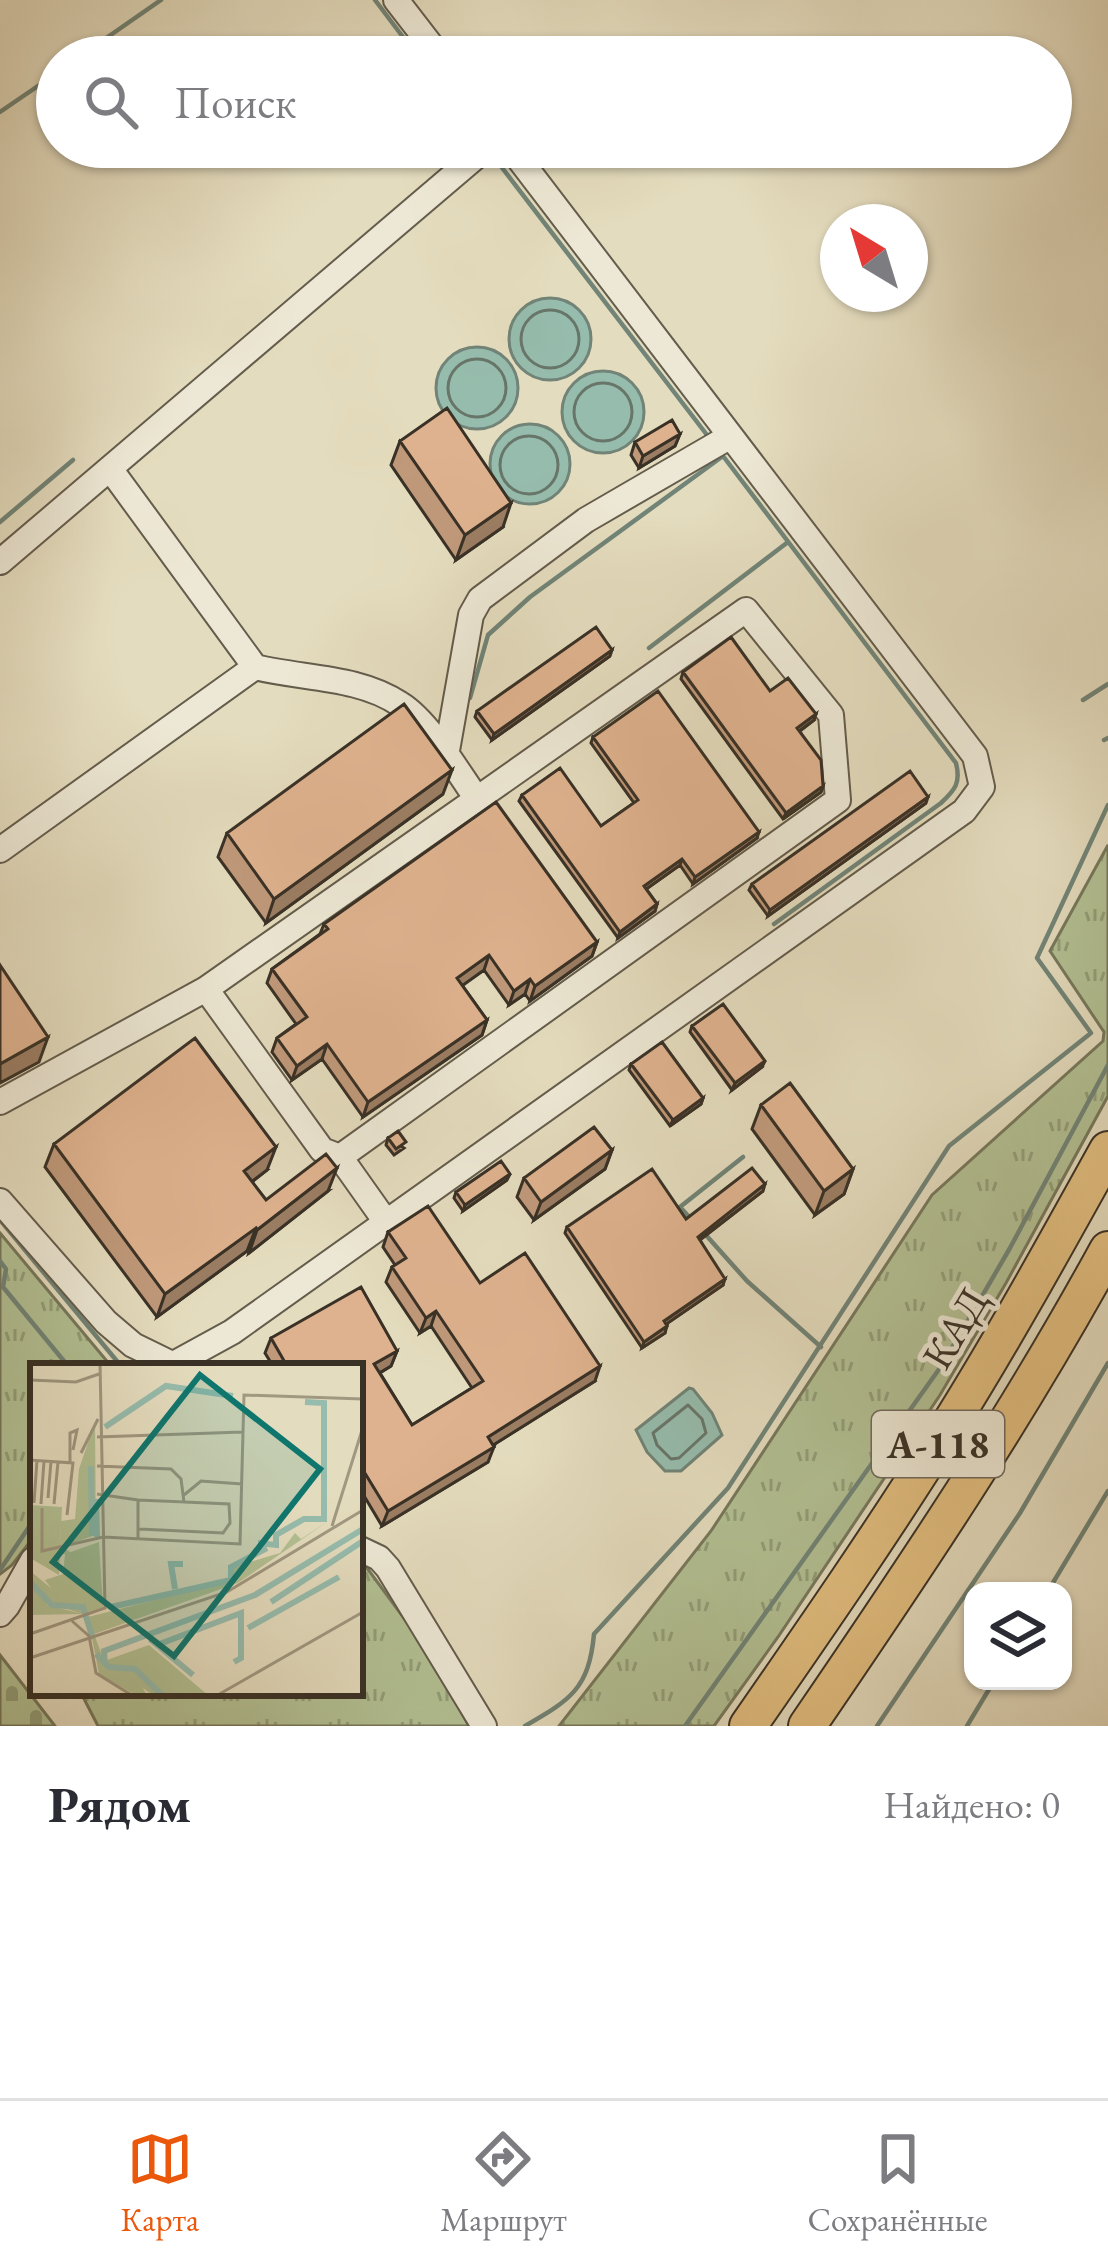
<!DOCTYPE html>
<html lang="ru">
<head>
<meta charset="utf-8">
<style>
	body { margin:0; font-family:"EB Garamond",serif; background:#f7f7f7; color:#2b2b33 }
	.controls { position:absolute; right:36px; bottom:36px; display:grid; overflow:hidden; border-radius:24px; box-shadow:0 3px 9px #0004 }
	.controls button { width:108px; height:108px; display:grid; place-items:center; padding:0; border:0; border-bottom:3px solid #e1e1e2; background:#fff; color:#2b2b33; font:60px sans-serif }
	.compass { position:absolute; left:820px; top:204px; width:108px; height:108px; border-radius:50%; background:#fff; box-shadow:0 3px 9px #0004; rotate:322deg }
	.list { margin:0; padding:0; list-style:none }
	h2 { display:flex; justify-content:space-between; align-items:center; height:156px; margin:0; padding:0 48px; font-size:51px }
	h2 small { font-size:39px; font-weight:400; color:#7c7c81 }
	.icon { flex:none; width:66px; height:66px; fill:none; stroke:currentColor; stroke-width:2; stroke-linecap:round; stroke-linejoin:round }
	.map { position:relative; flex:none; width:1108px; height:1726px; overflow:hidden }
	.search { position:absolute; background:#fff; box-shadow:0 3px 9px #0004; left:36px; right:36px; top:36px; height:132px; display:flex; align-items:center; gap:30px; box-sizing:border-box; padding:0 42px; border-radius:66px; color:#7c7c81; font-size:45px }
	.sheet { height:372px; background:#fff }
	nav { display:flex; justify-content:space-around; align-items:center; box-sizing:border-box; height:168px; border-top:3px solid #e1e1e2; background:#fff; font-size:33px; color:#7c7c81 }
	nav a { display:grid; justify-items:center; gap:6px }
	nav .on { color:#ea580c }
	.map>svg:first-child { display:block }
</style>
</head>
<body>
<div class="map">
<svg width="1108" height="1726" viewBox="0 0 1108 1726">
	<defs>
		<pattern id="grass-tufts" width="24" height="20" patternUnits="userSpaceOnUse" patternTransform="scale(3)"><rect width="24" height="20" fill="#b2c093"/><path d="M3 7l-1-3M5 7V3M7 7l1-3M15 17l-1-3M17 17v-4M19 17l1-3" fill="none" stroke="#929d78"/></pattern>
		<pattern id="cemetery-stones" width="16" height="16" patternUnits="userSpaceOnUse" patternTransform="scale(3)"><rect width="16" height="16" fill="#b2c093"/><path d="M2 7V4a2 2 0 0 1 4 0v3zM10 15v-3a2 2 0 0 1 4 0v3z" fill="#929d78"/></pattern>
	</defs>
	<rect width="100%" height="100%" fill="#e4dcbe"/>
	<filter id="stains"><feTurbulence type="fractalNoise" baseFrequency=".00167" numOctaves="4"/><feColorMatrix values="0 0 0 0 .2 0 0 0 0 .09 0 0 0 0 .02 0 0 0 .5 -.17"/></filter>
	<radialGradient id="worn" r=".72"><stop offset=".6" stop-color="#630" stop-opacity="0"/><stop offset="1" stop-color="#630" stop-opacity=".3"/></radialGradient>
	<path fill="url(#grass-tufts)" stroke="#76785c" stroke-width="3" d="M1108,845v251l-102,187 -66,112 -162,242 -64,89h-155l152,-195 221,-336 171,-154 1,-9 -54,-81z
		M0,1233l111,133h-78v172l-21,27 -12,9z
		M360,1567l7,1 56,76 46,82h-371l-17,-33h279z"/>
	<path fill="url(#cemetery-stones)" stroke="#76785c" stroke-width="3" d="M0,1655l55,71h-55z"/>
	<path fill="#96bcad" stroke="#718477" stroke-width="3" d="M509 339a41 41 0 1 1 82 0a41 41 0 1 1-82 0Z
		M436 388a41 41 0 1 1 82 0a41 41 0 1 1-82 0Z
		M562 412a41 41 0 1 1 82 0a41 41 0 1 1-82 0Z
		M490 464a40 40 0 1 1 80 0a40 40 0 1 1-80 0Z
		M689,1388l4,1 19,24 10,22 -41,36h-16l-18,-19 -11,-22z"/>
	<g fill="none" stroke-linecap="round" stroke-linejoin="round">
		<path stroke="#68766a" stroke-width="3" d="M521 339a29 29 0 1 1 58 0a29 29 0 1 1-58 0Z
			M448 388a29 29 0 1 1 58 0a29 29 0 1 1-58 0Z
			M574 412a29 29 0 1 1 58 0a29 29 0 1 1-58 0Z
			M500 465a29 29 0 1 1 58 0a29 29 0 1 1-58 0Z
			M688,1405l14,14 4,14 -27,25 -8,1 -14,-14 -4,-12z"/>
		<path stroke="#718477" stroke-width="4.5" d="M375,0l43,57
			M79,57l82,-57
			M0,112l57,-39
			M493,156l214,279
			M0,522l73,-62
			M649,648l139,-106
			M470,698l18,-63 42,-38 193,-141 233,307c5,20 -1,27 -15,40l-167,121
			M1083,700l25,-16
			M1104,740l4,-2
			M0,1220l121,146
			M693,1221l-13,-14 63,-50
			M705,1234l42,47 74,66
			M0,1261l6,8 -3,18 65,79
			M0,1570l33,-49
			M1048,1591l60,-100
			M525,1726c45,-26 64,-37 69,-92l134,-146 221,-342 142,-113 -54,-75 71,-153
			M685,1726l257,-361 68,-117 98,-183
			M877,1726l143,-213 88,-150
			M967,1726l27,-45"/>
		<defs>
			<path id="minor" d="M396,0l44,57
				M111,470l144,197
				M0,562l487,-415
				M446,756l25,-141 9,-16 106,-79 143,-83
				M0,850l255,-183c48,12 103,9 145,37 28,17 58,68 77,95l-271,190 116,161 18,7 46,65
				M0,1102l206,-113
				M340,1157l498,-357 -7,-85 -85,-105 -269,189
				M0,1201l106,121 27,23 43,21
				M170,1366l62,-34 732,-521 18,-24 -7,-31 -465,-609
				M360,1549l19,9 9,10 96,158
				M0,1614l7,-8 26,-46"/>
			<path id="highway" d="M748,1726c68,-98 136,-196 199,-297 57,-91 109,-185 161,-279
				M807,1726c106,-155 211,-311 301,-476"/>
		</defs>
		<use href="#minor" stroke="#645c4c" stroke-width="28"/>
		<use href="#highway" stroke="#393126" stroke-width="40"/>
		<use href="#minor" stroke="#ede8d5" stroke-width="24"/>
		<use href="#highway" stroke="#e2be7f" stroke-width="36"/>
	</g>
	<path fill="#bf997a" stroke="#393126" stroke-width="3" d="M680,434l-5,12 -36,22 -8,-13 4,-13z
		M400,441l103,86 -47,33 -65,-95z
		M610,656l-118,84 -17,-23 2,-6z
		M683,672l87,19 44,29 -14,11 23,55 -2,6 -38,27 -102,-140z
		M593,737l164,101 -64,46 -13,-19 -34,24 11,15 -2,7 -37,27 -99,-137 3,-6 79,31 33,-23 -43,-60z
		M443,794l-177,129 -48,-66 9,-24z
		M926,803l-158,113 -19,-26 3,-6z
		M324,924l273,18 -5,14 -62,45 -5,-7 -16,11 -25,-35 -22,15 25,35 -5,15 -119,82 -41,-58 -30,21 -20,-28 5,-14 19,-14 -29,-41 5,-14 48,-35z
		M692,1026l70,41 -30,23 -42,-58z
		M631,1064l72,34 -2,6 -31,22 -41,-56z
		M761,1105l92,64 -9,25 -29,21 -63,-86z
		M388,1138l16,10 -10,7 -8,-10z
		M54,1144l213,26 -15,12 14,18 62,-9 -79,62 -2,-2 -90,66 -112,-150z
		M612,1150l-7,19 -71,51 -17,-23 7,-19z
		M507,1180l-44,31 -9,-13 2,-6z
		M763,1191l-63,49 23,45 -57,39 -1,9 -23,15 -77,-115 2,-6 119,-8z
		M388,1232l92,51 115,98 -102,64 -5,17 -106,64 -22,-37v-123h-87l-8,-13 6,-15 126,13 -6,15 -11,7 32,52 60,-37 -41,-62 -11,7 -34,-51 6,-15 3,-2 -12,-18z"/>
	<path fill="#9b7d63" stroke="#393126" stroke-width="3" d="M680,434l-5,12 -36,22 4,-12z
		M511,503l-8,24 -47,33 9,-25z
		M612,650l-2,6 -118,84 2,-6z
		M816,714l-2,6 -19,14 2,-6z
		M452,770l-9,24 -177,129 8,-24z
		M823,786l-2,6 -38,27 3,-6z
		M928,797l-2,6 -158,113 2,-6z
		M759,832l-2,6 -64,46 2,-7z
		M682,859l-2,6 -38,27 2,-6z
		M657,904l-2,7 -37,27 2,-6z
		M597,942l-5,14 -62,45 5,-15z
		M489,955l-5,15 -32,23 5,-15z
		M530,979l-5,15 -16,11 5,-14z
		M487,1020l-5,15 -119,82 5,-15z
		M48,1037l-9,25 -39,21v-19z
		M327,1044l-5,15 -30,21 5,-14z
		M765,1061l-3,6 -30,23 3,-7z
		M703,1098l-2,6 -31,22 3,-6z
		M276,1147l-9,23 -32,24 9,-23z
		M612,1150l-7,19 -71,51 7,-18z
		M337,1168l-9,23 -79,62 8,-23z
		M853,1169l-9,25 -29,21 9,-24z
		M510,1174l-3,6 -44,31 2,-6z
		M765,1184l-2,7 -68,52 3,-6z
		M256,1228l-9,23 -90,66 8,-23z
		M725,1279l-2,6 -61,42 2,-6z
		M436,1311l-5,15 -11,7 6,-15z
		M667,1326l-2,7 -23,15 2,-6z
		M397,1351l-6,15 -22,13 5,-15z
		M600,1366l-5,15 -113,71 6,-15z
		M494,1447l-6,15 -106,64 6,-15z"/>
	<path fill="#deb28e" stroke="#393126" stroke-width="3" d="M447,408l64,95 -46,32 -65,-94z
		M672,420l8,14 -37,22 -8,-14z
		M596,627l16,23 -118,84 -17,-23z
		M731,637l39,54 18,-13 28,36 -19,14 24,32 2,26 -37,27 -103,-141z
		M658,691l101,141 -64,45 -13,-18 -38,27 13,18 -37,28 -98,-137 38,-27 41,58 37,-26 -45,-63z
		M404,704l48,66 -178,129 -47,-66z
		M910,771l18,26 -158,113 -18,-26z
		M496,802l101,140 -62,44 -5,-7 -16,12 -25,-36 -32,23 30,42 -119,82 -41,-58 -30,22 -20,-28 30,-21 -35,-48 56,-40 -4,-5z
		M0,965l48,72 -48,27z
		M723,1004l42,57 -30,22 -43,-57z
		M195,1038l81,109 -32,24 22,29 60,-46 11,14 -80,62 -1,-2 -91,66 -111,-150z
		M662,1042l41,56 -30,22 -42,-56z
		M790,1083l63,86 -29,22 -63,-86z
		M594,1127l18,23 -71,52 -17,-24z
		M398,1131l8,11 -10,7 -8,-11z
		M501,1161l9,13 -45,31 -9,-13z
		M752,1168l13,16 -67,53 27,42 -61,42 3,5 -23,16 -77,-115 85,-58 34,50z
		M428,1206l52,77 45,-30 75,113 -112,71 6,10 -106,64 -28,-46v-99h-73l-16,-28 90,-51 36,64 -23,13 38,61 71,-44 -47,-70 -10,7 -34,-51 14,-9 -18,-26z"/>
	<g text-anchor="middle" dominant-baseline="central" stroke-width="10" stroke-linejoin="round" paint-order="stroke">
		<rect fill="#ede8d5" stroke="#6f685a" stroke-width="3" x="872" y="1411" width="132" height="66" rx="9"/>
		<g font-size="39" font-weight="bold" fill="#393126">
			<text x="938" y="1444">А-118</text>
		</g>
		<g font-size="42" fill="#393126" stroke="#ede8d5">
			<text transform="translate(955 1328) rotate(-59)">КАД</text>
		</g>
	</g>
	<g transform="translate(30 1363)">
		<rect width="333" height="333" fill="#e4dcbe"/>
		<path d="M65,59l1,113 -36,12 1,-26 14,-2 4,-50zM300,157l-92,63 -144,51 10,27 45,-16 60,51h-55l-11,-8 4,8h-10l-38,-22 -11,-57 143,-36 2,-14 47,-14 15,-20 6,6zM69,179l4,65 -20,7 -39,-12 7,-14 -6,-8 18,-6 2,-20z" fill="#b2c093"/>
		<path d="M0,208l21,17 -4,17 36,9 -53,1z" fill="#b2c093"/>
		<path d="M0,142l32,2 -2,39 14,8h-14l-1,21 -29,-17z" fill="#b2c093"/>
		<path fill="none" stroke="#96bcad" stroke-width="6" d="M75,64l61,-41 67,10M61,103l1,70M66,136l1,38M228,180l18,2v-10l28,-16h20v-116l-19,-1M0,219l22,23 31,2 10,32M145,226l-4,-25h12M241,239l92,-61M81,244l120,-27v-13l36,-19M218,265l91,-51M120,276l43,36M127,282l84,-32v45l-7,4M66,291l13,13 26,2 28,27M75,302l-1,-14 151,-56 108,-66"/>
		<path fill="none" stroke="#a09881" stroke-width="3" d="M0,17l46,2 23,-8M67,74l146,-5M51,90l17,-34M40,100v-30l7,-3 -4,20M0,103v-6l43,3 -6,52M67,103l74,3 10,10 3,23 -46,-2v40M67,131l41,6M154,132l17,-14 41,3M18,135l3,-37M4,140l3,-43M11,141l3,-43M24,141l4,-42M12,145v43l61,-14 137,7 4,-149 119,4M302,163l31,-99M109,166l84,4 7,-10 -1,-19 -45,-2M42,258l17,15 7,37 37,23M0,271l75,-26 -5,-245M0,295l197,-66 136,-82M186,333l147,-84"/>
		<path fill="#0f766e" fill-opacity="0.15" stroke="#0f766e" stroke-width="6" d="M170,12l120,94 -146,187 -121,-94z"/>
		<rect width="333" height="333" fill="none" stroke="#393126" stroke-width="6"/>
	</g>
	<rect width="100%" height="100%" filter="url(#stains)"/>
	<rect width="100%" height="100%" fill="url(#worn)"/>
</svg>
<div class="controls">
<button><svg class="icon" aria-label="layers" viewBox="0 0 24 24"><path d="M12 4l9 5-9 5-9-5zM3 14l9 5 9-5"/></svg></button>
</div>
<svg class="compass" viewBox="-18 -18 36 36"><path d="M0-13l5 13h-10z" fill="#e53935"/><path d="M0 13l5-13h-10z" fill="#7c7c81"/></svg>
<div class="search"><svg class="icon" aria-label="search" viewBox="0 0 24 24"><circle cx="10" cy="10" r="6"/><path d="M15 15l6 6"/></svg>Поиск</div>
</div>
<section class="sheet">
<h2>Рядом<small>Найдено: 0</small></h2>
<ul class="list">
</ul>
</section>
<nav>
<a class="on"><svg class="icon" aria-label="map" viewBox="0 0 24 24"><path d="M3 6l6-2 6 2 6-2v14l-6 2-6-2-6 2zM9 4v14M15 6v14"/></svg>Карта</a>
<a><svg class="icon" aria-label="directions" viewBox="0 0 24 24"><path d="M12 3l9 9-9 9-9-9zM9 14v-3h6M13 9l2 2-2 2"/></svg>Маршрут</a>
<a><svg class="icon" aria-label="saved" viewBox="0 0 24 24"><path d="M7 4h10v16l-5-4-5 4z"/></svg>Сохранённые</a>
</nav>
</body>
</html>
